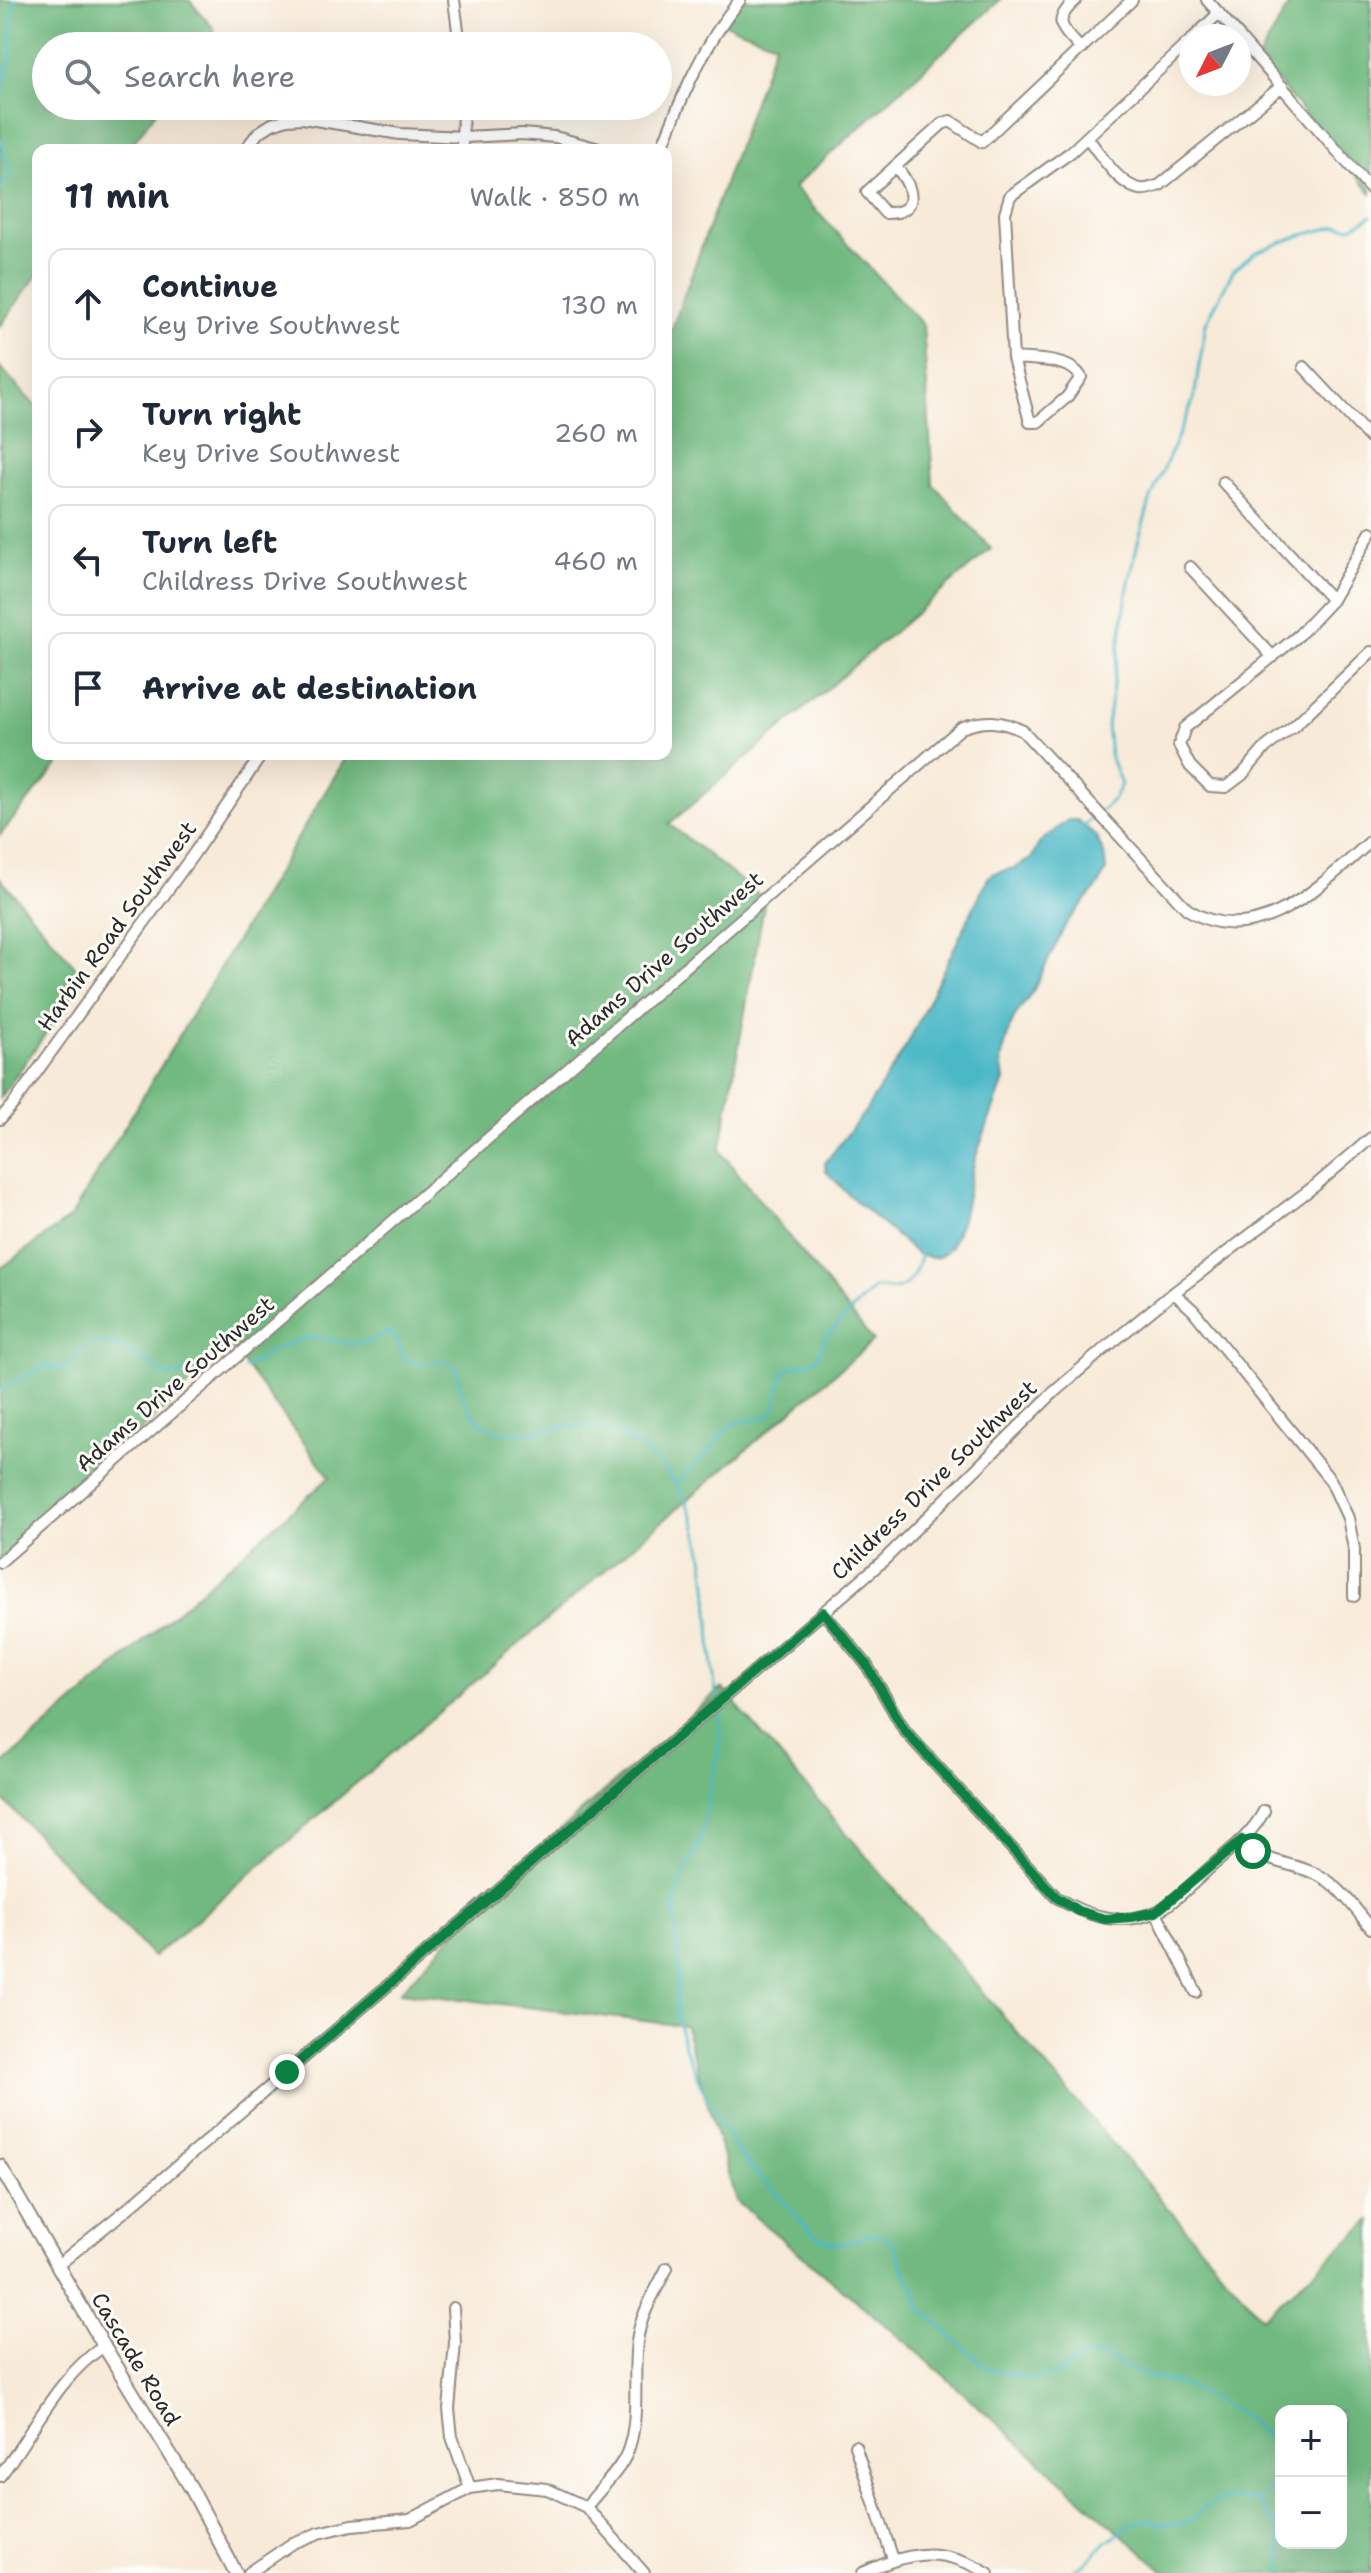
<!DOCTYPE html>
<html lang="en">
<head>
<meta charset="utf-8">
<style>
	body { margin:0; font-family:"Shantell Sans",sans-serif; background:#f2f2f3; color:#1f2937 }
	.controls { position:absolute; right:24px; bottom:24px; display:grid; overflow:hidden; border-radius:16px; box-shadow:0 8px 32px #0002 }
	.controls button { width:72px; height:72px; display:grid; place-items:center; padding:0; border:0; border-bottom:2px solid #e0e1e3; background:#fff; color:#1f2937; font:40px sans-serif }
	.compass { position:absolute; left:1179px; top:24px; width:72px; height:72px; border-radius:50%; background:#fff; box-shadow:0 8px 32px #0002; rotate:228deg }
	.stop { position:absolute; width:24px; height:24px; margin:-18px; border:6px solid #0b8043; border-radius:50%; background:#fff }
	.stop.end { background:#0b8043; border-color:#fff; box-shadow:0 2px 8px #0008 }
	.list { margin:0; padding:0; list-style:none }
	h2 { display:flex; justify-content:space-between; align-items:center; height:104px; margin:0; padding:0 32px; font-size:34px }
	h2 small { font-size:26px; font-weight:400; color:#747a83 }
	.list li { display:grid; grid-template-columns:52px 1fr auto; gap:24px; align-items:center; box-sizing:border-box; height:112px; margin:0 16px 16px; padding:0 16px; border:2px solid #e0e1e3; border-radius:16px }
	.list b { display:block; font-size:30px; white-space:nowrap }
	.list p { margin:0; font-size:26px; white-space:nowrap; color:#747a83 }
	.list em { font-size:26px; font-style:normal; color:#747a83 }
	.icon { flex:none; width:44px; height:44px; fill:none; stroke:currentColor; stroke-width:2; stroke-linecap:round; stroke-linejoin:round }
	.map { position:relative; flex:none; width:1371px; height:2573px; overflow:hidden }
	.search { position:absolute; background:#fff; box-shadow:0 8px 32px #0002; left:32px; top:32px; width:640px; height:88px; display:flex; align-items:center; gap:20px; box-sizing:border-box; padding:0 28px; border-radius:44px; color:#747a83; font-size:30px }
	.panel { position:absolute; background:#fff; box-shadow:0 8px 32px #0002; left:32px; top:144px; width:640px; height:616px; border-radius:16px }
	.map>svg:first-child { display:block }
</style>
</head>
<body>
<div class="map">
<svg width="1371" height="2573" viewBox="0 0 1371 2573">
	<rect width="100%" height="100%" fill="#fdfcf7"/>
	<filter id="ink" filterUnits="userSpaceOnUse"><feTurbulence type="fractalNoise" baseFrequency=".0125" numOctaves="2"/><feDisplacementMap in="SourceGraphic" scale="16" xChannelSelector="R" yChannelSelector="G"/><feConvolveMatrix kernelMatrix="1 2 1 2 8 2 1 2 1" color-interpolation-filters="sRGB"/></filter>
	<filter id="wash" filterUnits="userSpaceOnUse"><feTurbulence type="fractalNoise" baseFrequency=".006" numOctaves="4" result="noise"/><feDisplacementMap in="SourceGraphic" scale="32" xChannelSelector="R" yChannelSelector="G"/><feGaussianBlur stdDeviation="1.8" result="paint"/><feColorMatrix in="noise" values="0 0 0 0 0 0 0 0 0 0 0 0 0 0 0 0 0 1.4 0 .05"/><feComposite in="paint" operator="in"/></filter>
	<g filter="url(#wash)">
		<rect width="100%" height="100%" fill="#f8ead8"/>
		<path fill="#71b980" stroke="#4e7256" stroke-width="2" fill-rule="evenodd" d="M0,0h189l26,30 -12,16h-157v60h114l-32,44h-90v124l-38,52z
			M740,0h260l-206,187 129,138 10,159 58,65 -322,275 96,76 -45,251 153,190 -720,616 -153,-161v-29l330,-290 -99,-130 -231,213v-291l70,-51 278,-464h318v-409l109,-302 -53,-20z
			M1292,0h79v193l-113,-134z
			M0,367l38,42v345h29l-67,81z
			M0,878l85,100 -85,120z
			M722,1688l540,630 109,-98v353h-206l-253,-226 -176,-146 -51,-175 -285,-34 101,-110zM1281,2411h60v132h-60z"/>
		<path fill="#4bb8c6" stroke="#3b7278" stroke-width="2" d="M1068,820h9l18,15 9,19 2,16 -7,15 -32,37 -34,69 -18,25 -6,14 -8,30 3,20 -29,79 -13,60 -12,29 -11,9 -7,1 -16,-5 -66,-57 -24,-25 -1,-8 41,-53 41,-65 81,-167 4,-4 22,-6 17,-9 9,-17z"/>
		<g fill="none" stroke-linecap="round" stroke-linejoin="round">
			<path stroke="#4bb8c6" stroke-width="3" d="M0,101l11,-47 1,-46 3,-8
				M0,139l10,35 -10,15
				M1101,811l13,-13 7,-14 -11,-28 -3,-31 21,-138 10,-45 13,-44 43,-99 12,-76 27,-52 23,-19 43,-16 38,-10 15,1 19,-11
				M1084,825l10,-10
				M245,1368c21,-13 45,-29 70,-31 12,0 21,5 32,6 16,3 29,-4 42,-12l9,12 6,15c16,8 26,9 42,1l11,11c1,15 5,27 13,40 29,45 76,12 118,16 30,4 59,22 78,45 53,62 38,154 51,229
				M0,1391l44,-25 21,2 28,-26c19,-1 37,9 53,19 9,6 15,15 27,15 8,-1 16,-6 23,-9l7,4
				M676,1484l38,-38 8,-13 16,-11 29,-5 7,-7 7,-30 5,-11 27,-8 5,-5 7,-19 49,-49c7,-1 13,2 20,1 19,-2 22,-20 27,-35
				M719,1708c5,28 -4,56 -9,84 -3,13 -4,28 -8,41 -5,20 -18,37 -24,56 -8,25 1,53 1,79 -1,14 -4,28 -3,42 5,43 44,119 71,153 11,14 27,25 38,39 24,31 44,56 84,32l15,3 11,10 11,29 9,13 5,19 68,61 41,10 33,-6 21,-17 20,-1 31,17 53,14 41,21 13,7 40,34
				M1259,2501c6,14 14,17 18,27 6,13 4,31 5,45
				M1259,2501l22,-21
				M1068,2573l18,-10 21,-22 26,-17 14,-5 15,5h15l15,-3c16,-24 41,-24 67,-20"/>
		</g>
	</g>
	<g filter="url(#ink)">
		<g fill="none" stroke-linecap="round" stroke-linejoin="round">
			<defs>
				<path id="minor" d="M454,0l6,46
					M1076,0c-25,22 -14,28 5,49
					M1207,0l32,36
					M1195,36l24,-23
					M1239,37l132,153
					M1087,137c12,16 33,50 54,52 6,1 13,-2 19,-4l122,-99
					M245,150l13,-17 14,-9 15,-5 16,-1 97,16 64,3 58,-3 33,3 48,13
					M462,150l1,-44
					M661,150c21,-54 42,-105 79,-150
					M895,166c17,19 28,48 -10,47l-18,-21 75,-68 8,-3 32,21 150,-142
					M1013,358l-8,-145 5,-17 61,-44 120,-112
					M1013,358c20,2 57,0 68,19l-14,20 -29,25h-8z
					M1304,367l67,72
					M1223,482l109,118
					M1371,532l-39,68 -33,35 -114,93 -6,17 11,21 20,20 16,1 16,-12 24,-28 28,-21 77,-74
					M1190,567l83,90
					M0,1119l15,-17 180,-250 67,-98
					M1174,1293l19,17 138,171 17,37 6,31v47
					M0,1562l961,-834c23,-9 40,-8 62,3l164,178c69,45 135,-25 184,-68
					M823,1612l43,52 39,67 151,166c29,19 65,30 100,15 16,-7 43,-35 57,-47 20,-17 39,-31 51,-54
					M1242,1840c26,26 44,20 74,34 24,11 39,35 55,54
					M1156,1912l40,80
					M58,2265l68,-55 757,-649 171,-169 50,-43 64,-52 148,-112 55,-47
					M453,2308l2,35 -6,66 3,28 18,51
					M855,2446l38,113
					M0,2476c34,-44 56,-98 104,-130
					M586,2507c13,-17 33,-35 41,-54 14,-36 5,-74 10,-111 3,-27 18,-50 30,-74
					M249,2573l44,-30 26,-10 33,-8 58,-5 60,-32 28,-4 49,5 39,18 58,66
					M863,2573c47,-22 78,-27 125,0"/>
				<path id="major" d="M0,2166l104,180 87,142 45,85"/>
			</defs>
			<use href="#minor" stroke="#928a82" stroke-width="14"/>
			<use href="#major" stroke="#928a82" stroke-width="16"/>
			<use href="#minor" stroke="#fff" stroke-width="10"/>
			<use href="#major" stroke="#fff" stroke-width="12"/>
		</g>
	</g>
	<g fill="none" stroke-linecap="round" stroke-linejoin="round" filter="url(#ink)">
		<path stroke="#0b8043" stroke-width="10" d="M287,2072l536,-460 43,52 39,67 151,166 22,14 27,8 27,-2 24,-5 86,-72 11,11"/>
	</g>
	<g text-anchor="middle" dominant-baseline="central" stroke-width="6" stroke-linejoin="round" paint-order="stroke">
		<g font-size="22" fill="#2b2b2b" stroke="#fdfcf7">
			<text transform="translate(117 926) rotate(-54)">Harbin Road Southwest</text>
			<text transform="translate(664 959) rotate(-41)">Adams Drive Southwest</text>
			<text transform="translate(175 1384) rotate(-41)">Adams Drive Southwest</text>
			<text transform="translate(934 1480) rotate(-44)">Childress Drive Southwest</text>
			<text transform="translate(136 2359) rotate(59)">Cascade Road</text>
		</g>
	</g>
</svg>
<div class="controls">
<button>+</button>
<button>−</button>
</div>
<svg class="compass" viewBox="-18 -18 36 36"><path d="M0-13l5 13h-10z" fill="#e53935"/><path d="M0 13l5-13h-10z" fill="#747a83"/></svg>
<div class="stop" style="left:1253px;top:1851px"></div>
<div class="stop end" style="left:287px;top:2072px"></div>
<div class="search"><svg class="icon" aria-label="search" viewBox="0 0 24 24"><circle cx="10" cy="10" r="6"/><path d="M15 15l6 6"/></svg>Search here</div>
<section class="panel">
<h2>11 min<small>Walk · 850 m</small></h2>
<ul class="list">
<li><svg class="icon" aria-label="ahead" viewBox="0 0 24 24"><path d="M12 20V5M6 11l6-6 6 6"/></svg><div><b>Continue</b><p>Key Drive Southwest</p></div><em>130 m</em></li>
<li><svg class="icon" aria-label="right" viewBox="0 0 24 24"><path d="M7 20v-9h11M14 6l5 5-5 5"/></svg><div><b>Turn right</b><p>Key Drive Southwest</p></div><em>260 m</em></li>
<li><svg class="icon" aria-label="left" viewBox="0 0 24 24"><path d="M17 20v-9H6M10 6l-5 5 5 5"/></svg><div><b>Turn left</b><p>Childress Drive Southwest</p></div><em>460 m</em></li>
<li><svg class="icon" aria-label="arrive" viewBox="0 0 24 24"><path d="M6 21V4h12l-3 4 3 4H6"/></svg><div><b>Arrive at destination</b></div></li>
</ul>
</section>
</div>
</body>
</html>
